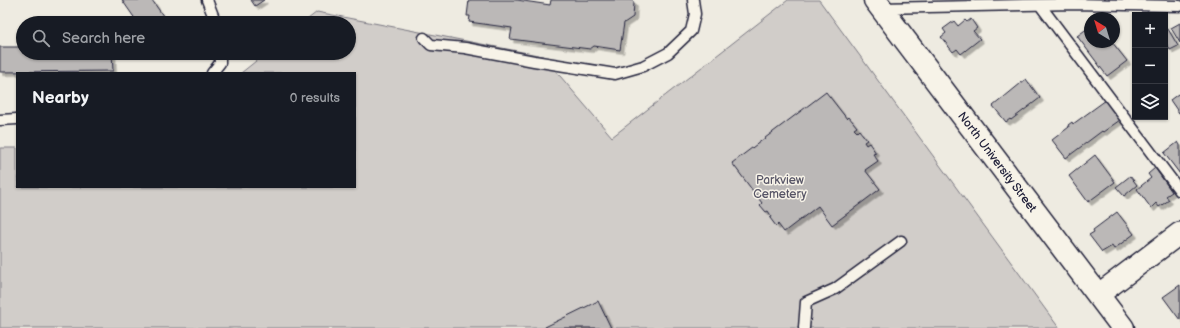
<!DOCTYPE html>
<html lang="en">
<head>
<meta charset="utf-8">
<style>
	body { margin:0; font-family:"Balsamiq Sans",sans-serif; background:#242831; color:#f1f3f6 }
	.controls { position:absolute; right:12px; top:12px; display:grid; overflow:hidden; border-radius:0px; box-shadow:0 1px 3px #0004 }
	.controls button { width:36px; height:36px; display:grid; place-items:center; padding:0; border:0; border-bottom:1px solid #363941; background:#171b24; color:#f1f3f6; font:20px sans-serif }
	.compass { position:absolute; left:1084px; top:12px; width:36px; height:36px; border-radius:50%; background:#171b24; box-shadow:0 1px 3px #0004; rotate:322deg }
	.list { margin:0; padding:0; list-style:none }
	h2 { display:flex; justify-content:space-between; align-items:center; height:52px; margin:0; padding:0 16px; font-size:17px }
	h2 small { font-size:13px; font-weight:400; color:#9ea1a6 }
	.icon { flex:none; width:22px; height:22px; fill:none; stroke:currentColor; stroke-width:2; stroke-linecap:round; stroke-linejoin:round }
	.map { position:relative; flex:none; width:1180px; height:328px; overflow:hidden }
	.search { position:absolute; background:#171b24; box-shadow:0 1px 3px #0004; left:16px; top:16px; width:340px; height:44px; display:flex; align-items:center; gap:10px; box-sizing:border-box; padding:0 14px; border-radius:22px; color:#9ea1a6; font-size:15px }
	.panel { position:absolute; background:#171b24; box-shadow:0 1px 3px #0004; left:16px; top:72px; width:340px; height:116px; border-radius:0px }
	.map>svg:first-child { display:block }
</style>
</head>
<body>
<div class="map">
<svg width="1180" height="328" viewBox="0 0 1180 328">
	<defs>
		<filter id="shadow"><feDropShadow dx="3.5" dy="3.5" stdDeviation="0" flood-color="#0004"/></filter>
	</defs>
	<rect width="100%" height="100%" fill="#eeebe1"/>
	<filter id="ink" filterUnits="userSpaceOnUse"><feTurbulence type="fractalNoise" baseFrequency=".025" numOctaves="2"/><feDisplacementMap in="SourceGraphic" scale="8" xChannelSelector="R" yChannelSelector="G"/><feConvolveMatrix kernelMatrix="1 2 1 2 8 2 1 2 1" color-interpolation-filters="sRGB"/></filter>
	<g filter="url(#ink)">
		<path fill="#d1cdc9" stroke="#7a7882" d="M788,0h31l240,328h-1059v-180h17v39h338v-114h-114l25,-20h83v-30h-46l14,-11 226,44 69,81z"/>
		<path fill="#bbb8b7" stroke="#22223b" filter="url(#shadow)" d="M122,0h30l16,23h-30z
			M251,0h13l-9,6z
			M469,0h48l33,5 1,-5h81l2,3 -1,14 -9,6 -4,27 -26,-4 -4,3 -80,-10 2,-11 -43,-6 1,-6h-3z
			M971,19l6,9 -4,3 7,8 -19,15 -4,-5 -4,3 -12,-15 5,-4 -3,-4 11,-8 4,5 7,-6 2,2z
			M1180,23v20l-9,-15z
			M1088,28l2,2v12h22l15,19 -20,15 -30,-40z
			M1168,29l10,17 -8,4 -5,-8v-11z
			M0,47h23v6h89l1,18 -113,1z
			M1026,79l14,19 -29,22 -1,-1 -4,3 -13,-16z
			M826,92l21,27 2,-2 8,10 -3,2 3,3 2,-2 8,10 -3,2 2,3 3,-2 7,10 -3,1 5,7 -13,9 15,19 -48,36 -14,-19 -34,26 -6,-8 -2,2 -6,-8 2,-1 -4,-6 -2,1 -6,-7 2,-2 -30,-40z
			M1178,94l2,2v17h-1l-9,-13z
			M1106,100l14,20 -17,12 -1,-1 -36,27 -14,-18 17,-13 -1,-2 4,-3 1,2z
			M1178,142l2,3v29l-16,-21z
			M1095,155l20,27 -27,20 -19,-26z
			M1155,168l17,24 -6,4 3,4 -10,7 -3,-4 -5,5 -14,-19 14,-11 -3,-4z
			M1130,176l7,9 -13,11 -8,-9z
			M1117,212l17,22 -20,15 -2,-3 -10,6 -13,-17 5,-3 -1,-2z
			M1180,285v35l-17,-23z
			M598,301l13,27h-66v-1z"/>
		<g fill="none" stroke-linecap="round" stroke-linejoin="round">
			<defs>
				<path id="lane" d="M207,0l9,23
					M1040,5l140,186
					M881,8l192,-4 107,2
					M424,38l7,7 34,3 69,13 81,13 28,-8 25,-13 23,-22 4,-17 -2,-14
					M212,73l8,-10v-10
					M0,120l17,-1
					M804,328l2,-26 29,-13 66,-48"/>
				<path id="street" d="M1098,295l82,-62"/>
				<g id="secondary">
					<path id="s1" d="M875,0l248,328"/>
				</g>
			</defs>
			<use href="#lane" stroke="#22223b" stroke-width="13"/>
			<use href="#street" stroke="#22223b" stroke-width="24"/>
			<use href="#secondary" stroke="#22223b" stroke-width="25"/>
			<use href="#lane" stroke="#f7f3e8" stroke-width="10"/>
			<use href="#street" stroke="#f7f3e8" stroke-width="21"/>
			<use href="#secondary" stroke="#f7f3e8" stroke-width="22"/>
		</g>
	</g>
	<g text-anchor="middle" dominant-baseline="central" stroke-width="3" stroke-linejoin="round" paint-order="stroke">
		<g font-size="12" fill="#22223b" stroke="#f7f3e8">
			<text stroke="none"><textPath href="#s1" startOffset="203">North University Street</textPath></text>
		</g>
		<g font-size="12" fill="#575566" stroke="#f7f3e8">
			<text x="780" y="180">Parkview<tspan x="780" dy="14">Cemetery</tspan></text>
		</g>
	</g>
</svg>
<div class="controls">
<button>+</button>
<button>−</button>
<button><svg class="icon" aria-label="layers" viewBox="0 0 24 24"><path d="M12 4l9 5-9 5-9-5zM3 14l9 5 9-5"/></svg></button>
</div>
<svg class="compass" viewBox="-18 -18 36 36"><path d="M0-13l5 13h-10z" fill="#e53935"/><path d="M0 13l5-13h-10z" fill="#9ea1a6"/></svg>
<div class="search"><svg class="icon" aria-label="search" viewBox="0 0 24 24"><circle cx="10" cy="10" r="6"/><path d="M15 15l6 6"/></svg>Search here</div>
<section class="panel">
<h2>Nearby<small>0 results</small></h2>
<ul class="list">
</ul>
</section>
</div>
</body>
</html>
